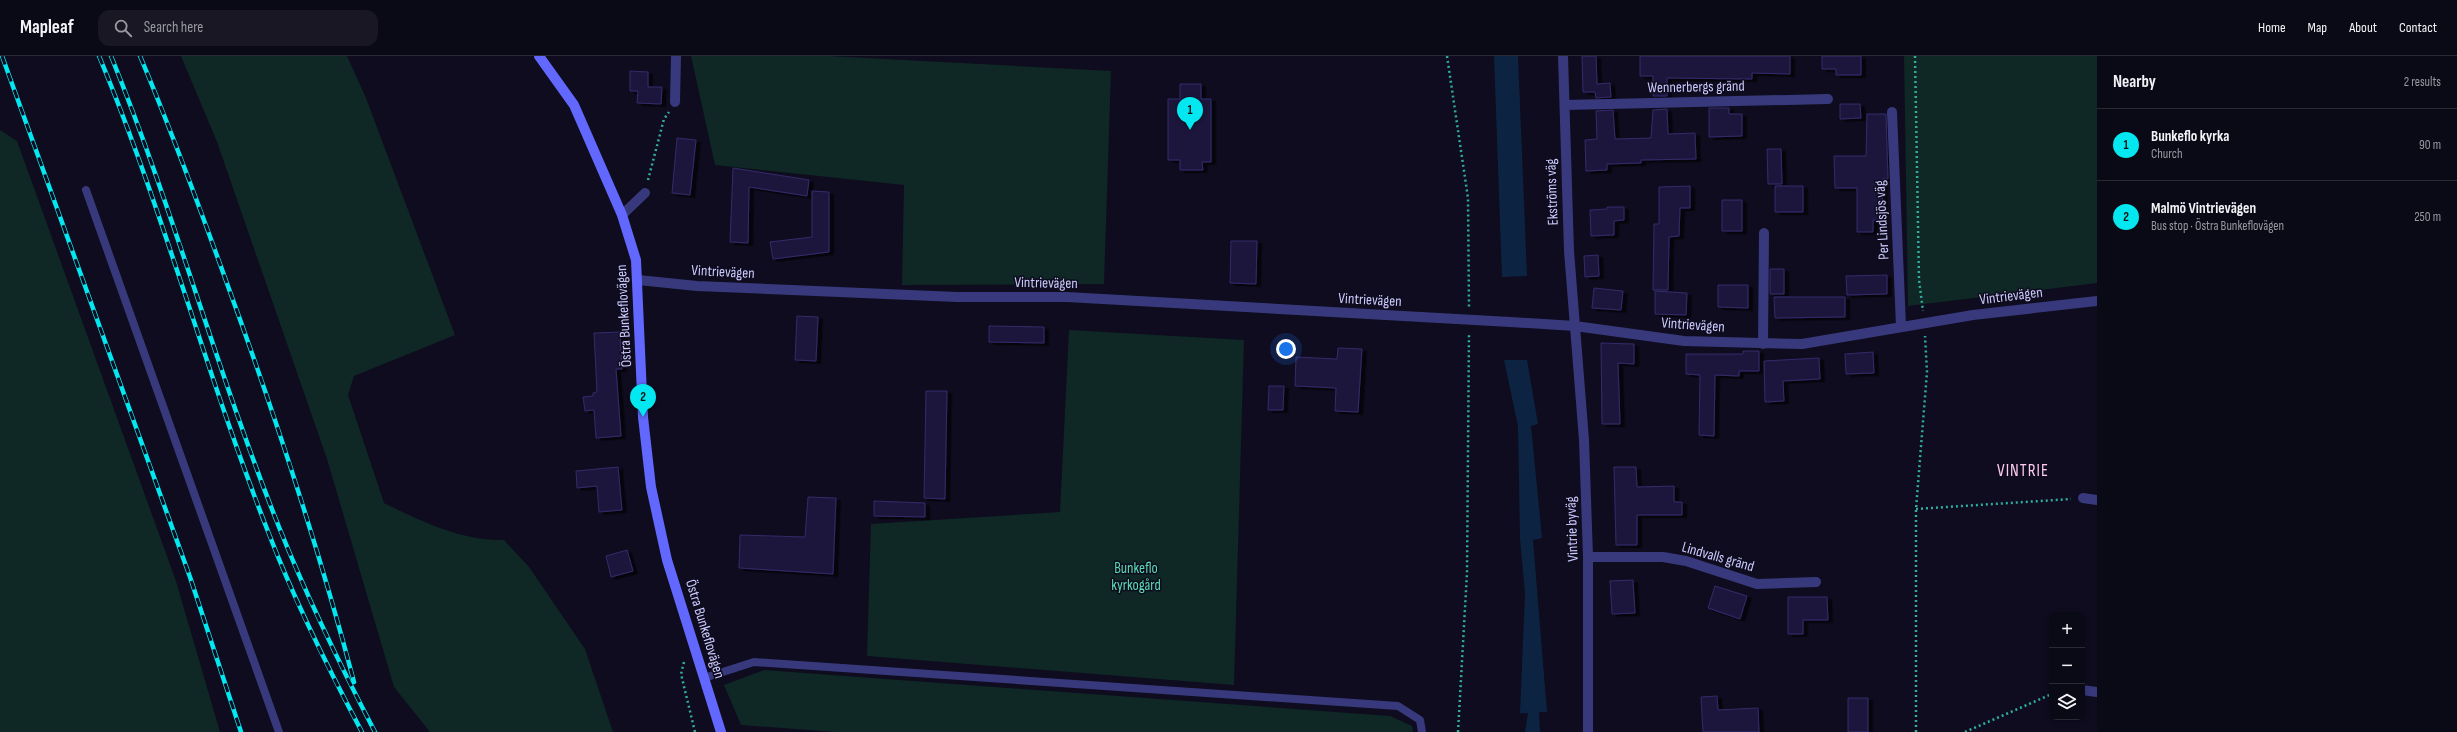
<!DOCTYPE html>
<html lang="en">
<head>
<meta charset="utf-8">
<style>
	body { margin:0; font-family:"Sofia Sans Condensed",sans-serif; background:#181723; color:#f1f3f6 }
	.controls { position:absolute; right:12px; bottom:12px; display:grid; overflow:hidden; border-radius:8px; box-shadow:0 2px 6px #0003 }
	.controls button { width:36px; height:36px; display:grid; place-items:center; padding:0; border:0; border-bottom:1px solid #2a2a35; background:#0a0916; color:#f1f3f6; font:20px sans-serif }
	.you { position:absolute; left:1286px; top:293px; width:14px; height:14px; margin:-10px; border:3px solid #fff; border-radius:50%; background:#1a73e8; box-shadow:0 0 0 6px #1a73e833 }
	.badge { display:grid; place-items:center; width:26px; height:26px; border-radius:50%; background:#03e8f0; color:#111; font-size:13px; font-weight:700 }
	.pin { position:absolute; translate:-50% -33px; filter:drop-shadow(0 1px 2px #0008) }
	.pin::after { content:''; position:absolute; top:21px; width:14px; height:12px; background:inherit; clip-path:polygon(0 0,100% 0,50% 100%) }
	.list { margin:0; padding:0; list-style:none }
	h2 { display:flex; justify-content:space-between; align-items:center; height:52px; margin:0; padding:0 16px; font-size:17px }
	h2 small { font-size:13px; font-weight:400; color:#999aa1 }
	.list li { display:grid; grid-template-columns:26px 1fr auto; gap:12px; align-items:center; box-sizing:border-box; height:72px; padding:0 16px; border-top:1px solid #2a2a35 }
	.list b { display:block; font-size:15px; white-space:nowrap }
	.list p { margin:0; font-size:13px; white-space:nowrap; color:#999aa1 }
	.list em { font-size:13px; font-style:normal; color:#999aa1 }
	.icon { flex:none; width:22px; height:22px; fill:none; stroke:currentColor; stroke-width:2; stroke-linecap:round; stroke-linejoin:round }
	.map { position:relative; flex:none; width:2097px; height:676px; overflow:hidden }
	header { display:flex; align-items:center; gap:24px; box-sizing:border-box; height:56px; padding:0 20px; background:#0a0916; border-bottom:1px solid #2a2a35 }
	header strong { font-size:19px }
	nav { display:flex; gap:22px; margin-inline-start:auto; font-size:14px }
	.search { width:280px; height:36px; background:#181723; display:flex; align-items:center; gap:10px; box-sizing:border-box; padding:0 14px; border-radius:12px; color:#999aa1; font-size:15px }
	main { display:flex }
	aside { flex:1; background:#0a0916 }
	.map>svg:first-child { display:block }
</style>
</head>
<body>
<header>
<strong>Mapleaf</strong>
<div class="search"><svg class="icon" aria-label="search" viewBox="0 0 24 24"><circle cx="10" cy="10" r="6"/><path d="M15 15l6 6"/></svg>Search here</div>
<nav><a>Home</a><a>Map</a><a>About</a><a>Contact</a></nav>
</header>
<main>
<div class="map">
<svg width="2097" height="676" viewBox="0 0 2097 676">
	<defs>
		<filter id="shadow"><feDropShadow dx="4.5" dy="2.5" stdDeviation="0" flood-color="#0009"/></filter>
	</defs>
	<rect width="100%" height="100%" fill="#0e0c1e"/>
	<path fill="#0f2725" d="M181,0h166l19,42 89,237 -101,41 -6,19 36,108c37,18 77,38 120,37l25,27 56,82 28,83h-183l-36,-45 -67,-228 -110,-317z
		M691,0h137l283,15 -7,213 -202,1 2,-100 -189,-20z
		M1904,0h193v227l-189,23z
		M0,74l17,11 159,440 44,151h-220z
		M1069,274l175,10 -10,345 -367,-29 4,-132 189,-12z
		M764,614l626,46 22,10 1,6h-578l-94,-7 -17,-40z"/>
	<path fill="#0c2441" d="M1494,0h24l9,220 -25,1z
		M1504,304h23l11,64 -7,2 11,112 -9,2 14,172h-8l1,20h-15l3,-19h-8l5,-119 -5,-55 -2,-113z"/>
	<path fill="#1e183e" stroke="#332b6a" filter="url(#shadow)" d="M1582,0h14l1,28 13,-1 1,14 -15,1 -1,-6h-12z
		M1640,0h150v18l-38,-1v6l-85,-1v18h-14v-20h-13z
		M1822,0h39v19h-25v-6h-14z
		M630,15l18,1v15h14l-1,17 -24,-1 1,-12h-8z
		M1180,28h21v15h10v63h-9l1,8h-23v-10h-12v-61h12z
		M1840,48h20l1,14 -21,1z
		M1709,52h20v6h13v22l-33,1z
		M1667,53l1,25 27,-1 1,26 -55,1v3l-34,1v6l-21,1 -1,-31 12,-1 -1,-28 17,-1 2,29 36,-1 2,-28z
		M1867,58h19l2,65h-5l-1,41h-9v12h-16v-44h-22l-1,-32h32z
		M677,82l19,2 -6,55 -18,-2z
		M1767,93h14l1,35h-14z
		M733,112l76,12 -2,16 -58,-9 -1,56 -18,-1z
		M1690,130v22h-10l-1,28 -10,1 -1,53h-15l1,-66h5v-37z
		M1775,130h28v26h-28z
		M812,135l17,1v60l-56,7 -3,-17 42,-5z
		M1722,144h20v31h-20z
		M1607,151h17v13l-10,1v14l-23,1 -1,-26 17,-1z
		M1231,185h26l-1,43 -26,-1z
		M1598,199l1,21 -14,1 -1,-21z
		M1770,213h14v25h-14z
		M1887,219v19l-40,1 -1,-19z
		M1718,229h30v23l-30,-1z
		M1594,232l29,3 -2,19 -29,-2z
		M1655,235l32,2 -1,22 -31,-1z
		M1774,241h71v20l-70,1z
		M797,260l21,1 -2,44 -21,-1z
		M989,270l55,1v16l-55,-1z
		M620,276l2,37h-6l5,67 -25,2 -2,-28 -9,1 -2,-14 10,-1v-3l4,-1 -3,-59z
		M1601,287l33,1v20l-16,-1 2,61h-18z
		M1338,292l24,1 -4,63 -23,-1 1,-23 -41,-2 1,-29 41,2z
		M1743,295h16v20h-20v5l-24,-1 -1,61 -15,-1 1,-60 -14,-1v-20h57z
		M1873,296l1,21 -28,1 -1,-20z
		M1819,302l1,21 -37,2 1,20 -19,1 -1,-41z
		M1269,330h15l-1,24h-15z
		M926,335h21l-2,108 -21,-1z
		M618,411l4,43 -23,2 -2,-26 -20,2 -1,-17z
		M1614,411h22l1,20 37,-1v16h8v13h-45v30h-21z
		M808,441l28,1 -3,76 -94,-6 1,-33 65,2z
		M874,445l51,2v14l-51,-1z
		M627,494l6,21 -22,6 -5,-21z
		M1633,524l2,33 -23,1 -2,-33z
		M1715,530l32,10 -7,23 -32,-11z
		M1788,541h39l1,23h-25v14h-15z
		M1717,640l1,14 40,-2 1,24h-56l-2,-35z
		M1848,642h20v34h-20z"/>
	<g fill="none" stroke-linecap="round" stroke-linejoin="round">
		<path stroke="#2fad9d" stroke-width="2.5" stroke-dasharray="2 3" stroke-linecap="butt" d="M1447,0l21,142 1,110
			M1915,0l4,224 4,31
			M648,124l16,-61 5,-7
			M1916,453l155,-10
			M684,606l-3,12 14,58
			M1458,676l9,-159 2,-240
			M1916,676v-223l11,-137 -2,-36
			M1965,676l87,-38"/>
		<path stroke="#38397c" stroke-width="8" d="M86,134l193,542
			M704,622l50,-16 644,44 22,14 2,12"/>
		<path stroke="#38397c" stroke-width="10" d="M1563,0l6,195 15,189 4,117v175
			M675,46l1,-46
			M1565,49l263,-6
			M1892,56l9,214
			M622,159l23,-22
			M638,224l59,6 260,11h110l443,25 65,4 109,15 118,3 171,-29 124,-14
			M1763,288l1,-111
			M2083,442l14,2
			M1588,501h75l23,4 71,23 59,-2
			M2082,634l15,2"/>
		<path stroke="#6268fd" stroke-width="10" d="M539,0l35,49 48,110 14,45 7,157 8,70 16,73 54,172"/>
		<defs>
			<path id="rail" d="M2,0l188,521 51,155
				M99,0c65,156 108,321 170,478 26,68 59,134 93,198
				M111,0c63,155 106,316 168,471 28,70 61,138 96,205
				M140,0c32,76 61,155 89,233 47,129 90,260 125,393"/>
		</defs>
		<use href="#rail" stroke="#03e8f0" stroke-width="4.5"/>
		<use href="#rail" stroke="#0e0c1e" stroke-width="3" stroke-dasharray="9" stroke-linecap="butt"/>
	</g>
	<g text-anchor="middle" dominant-baseline="central" stroke-width="3" stroke-linejoin="round" paint-order="stroke">
		<g font-size="15" fill="#cccafe" stroke="#0e0c1e">
			<text transform="translate(1696 31) rotate(-1)">Wennerbergs gränd</text>
			<text transform="translate(1552 136) rotate(-92)">Ekströms väg</text>
			<text transform="translate(1882 164) rotate(-93)">Per Lindsjös väg</text>
			<text transform="translate(723 216) rotate(3)">Vintrievägen</text>
			<text transform="translate(1046 227) rotate(1)">Vintrievägen</text>
			<text transform="translate(2011 240) rotate(-7)">Vintrievägen</text>
			<text transform="translate(1370 244) rotate(3)">Vintrievägen</text>
			<text transform="translate(624 260) rotate(-93)">Östra Bunkeflovägen</text>
			<text transform="translate(1693 269) rotate(4)">Vintrievägen</text>
			<text transform="translate(1572 473) rotate(-92)">Vintrie byväg</text>
			<text transform="translate(1718 501) rotate(16)">Lindvalls gränd</text>
			<text transform="translate(705 573) rotate(73)">Östra Bunkeflovägen</text>
		</g>
		<g font-size="15" fill="#58dcb2" stroke="#0e0c1e">
			<text x="1136" y="512">Bunkeflo<tspan x="1136" dy="17">kyrkogård</tspan></text>
		</g>
		<g font-size="17" letter-spacing="1" fill="#fecbef" stroke="#0e0c1e">
			<text x="2023" y="415">VINTRIE</text>
		</g>
	</g>
</svg>
<div class="controls">
<button>+</button>
<button>−</button>
<button><svg class="icon" aria-label="layers" viewBox="0 0 24 24"><path d="M12 4l9 5-9 5-9-5zM3 14l9 5 9-5"/></svg></button>
</div>
<div class="you"></div>
<div class="pin badge" style="left:1190px;top:74px">1</div>
<div class="pin badge" style="left:643px;top:361px">2</div>
</div>
<aside>
<h2>Nearby<small>2 results</small></h2>
<ul class="list">
<li><span class="badge">1</span><div><b>Bunkeflo kyrka</b><p>Church</p></div><em>90 m</em></li>
<li><span class="badge">2</span><div><b>Malmö Vintrievägen</b><p>Bus stop · Östra Bunkeflovägen</p></div><em>250 m</em></li>
</ul>
</aside>
</main>
</body>
</html>
